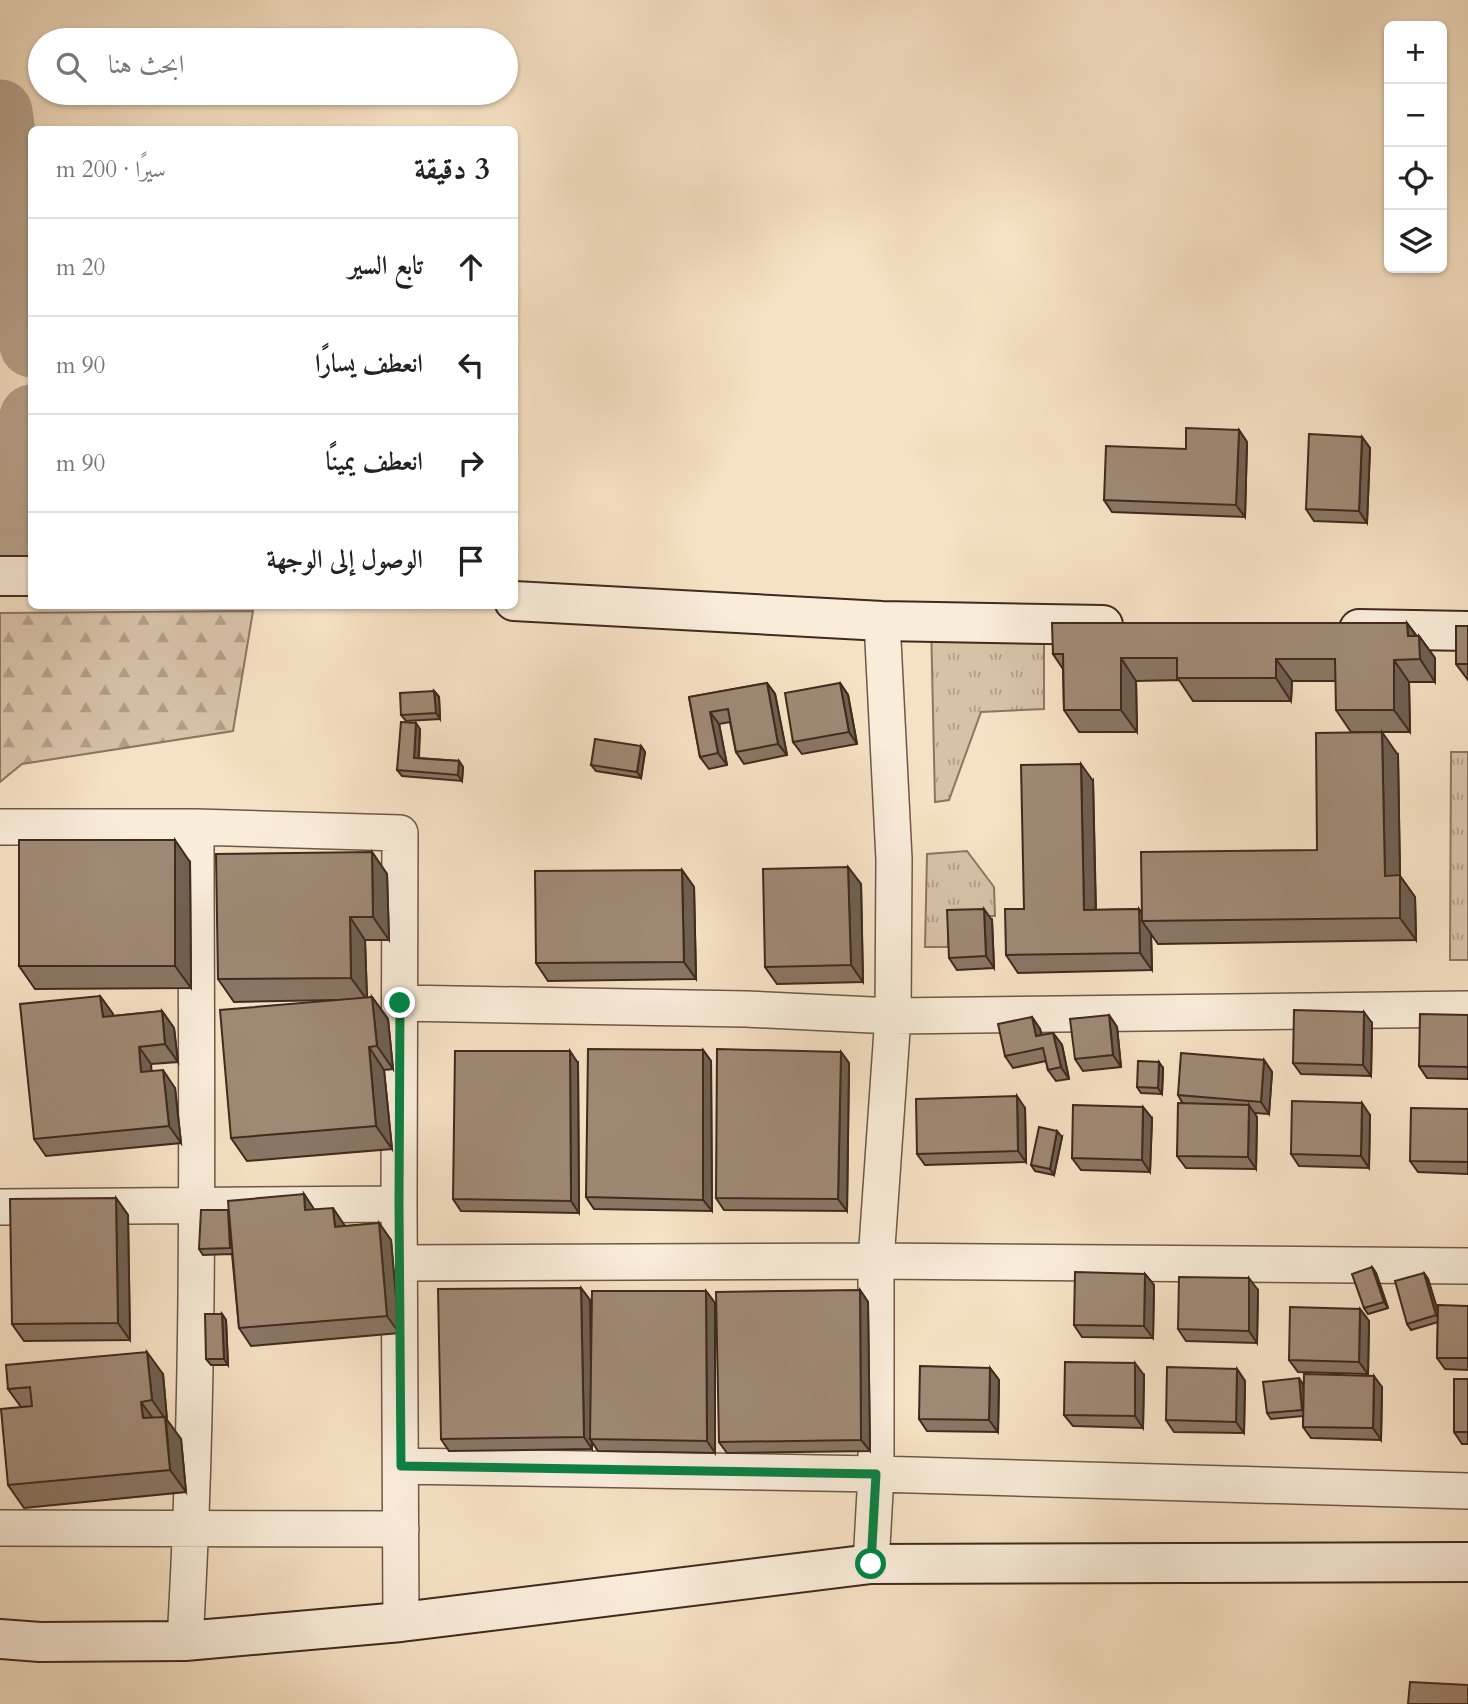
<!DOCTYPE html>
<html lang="ar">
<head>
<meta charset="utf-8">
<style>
	body { margin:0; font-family:Cardo,Amiri,serif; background:#f6f6f6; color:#222; direction:rtl }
	.controls { position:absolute; right:21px; top:21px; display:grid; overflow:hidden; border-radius:10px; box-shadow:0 2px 5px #0004 }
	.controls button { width:63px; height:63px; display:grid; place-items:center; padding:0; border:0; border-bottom:2px solid #e0e0e0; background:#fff; color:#222; font:35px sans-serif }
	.stop { position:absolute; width:21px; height:21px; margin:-16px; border:5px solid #0b8043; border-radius:50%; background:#fff }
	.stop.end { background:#0b8043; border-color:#fff; box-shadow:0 2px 7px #0008 }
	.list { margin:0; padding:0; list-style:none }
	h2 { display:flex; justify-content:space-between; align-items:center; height:91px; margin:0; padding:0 28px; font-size:30px }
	h2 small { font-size:23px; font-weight:400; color:#767676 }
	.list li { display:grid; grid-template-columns:46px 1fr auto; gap:21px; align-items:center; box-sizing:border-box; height:98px; padding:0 28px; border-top:2px solid #e0e0e0 }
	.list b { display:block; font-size:26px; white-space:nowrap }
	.list em { font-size:23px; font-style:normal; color:#767676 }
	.icon { flex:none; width:38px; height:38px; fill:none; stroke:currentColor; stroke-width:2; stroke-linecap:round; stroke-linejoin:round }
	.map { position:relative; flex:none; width:1468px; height:1704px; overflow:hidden; direction:ltr }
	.search { position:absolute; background:#fff; box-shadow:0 2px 5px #0004; left:28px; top:28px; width:490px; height:77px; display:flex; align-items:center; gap:18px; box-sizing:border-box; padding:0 24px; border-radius:38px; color:#767676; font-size:26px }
	.panel { position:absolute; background:#fff; box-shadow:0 2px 5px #0004; left:28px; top:126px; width:490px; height:483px; border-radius:10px; direction:rtl }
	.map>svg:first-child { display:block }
</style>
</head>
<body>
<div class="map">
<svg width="1468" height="1704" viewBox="0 0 1468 1704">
	<defs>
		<pattern id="grass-tufts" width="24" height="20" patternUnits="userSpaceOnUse" patternTransform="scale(1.75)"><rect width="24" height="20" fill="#d7c2a8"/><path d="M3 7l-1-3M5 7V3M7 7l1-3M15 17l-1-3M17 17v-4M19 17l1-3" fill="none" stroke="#b09e88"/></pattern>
		<pattern id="forest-firs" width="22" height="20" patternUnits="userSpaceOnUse" patternTransform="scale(1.75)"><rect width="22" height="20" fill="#d7c2a8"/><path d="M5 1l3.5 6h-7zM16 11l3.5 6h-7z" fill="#b09e88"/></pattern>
	</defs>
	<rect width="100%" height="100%" fill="#f6e1c4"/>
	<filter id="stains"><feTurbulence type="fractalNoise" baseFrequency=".00286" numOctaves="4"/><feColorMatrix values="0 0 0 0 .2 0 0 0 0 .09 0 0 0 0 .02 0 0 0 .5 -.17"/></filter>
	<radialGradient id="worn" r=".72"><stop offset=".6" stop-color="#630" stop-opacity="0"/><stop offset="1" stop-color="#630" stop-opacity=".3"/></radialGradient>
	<path fill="url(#grass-tufts)" stroke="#8c7663" stroke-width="2" d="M931,622l113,3v84l-63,3 -32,88 -14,2z
		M1451,752h17v208h-18z
		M967,851l27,36 1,29h-47v31h-23l2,-93z"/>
	<path fill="url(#forest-firs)" stroke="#8c7663" stroke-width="2" d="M253,611l-20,120 -211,33 -22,18v-169z"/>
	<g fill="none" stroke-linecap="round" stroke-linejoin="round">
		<path stroke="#b8a28c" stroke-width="65" d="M0,112l32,233
			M0,547l32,-130"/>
		<defs>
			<path id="street" d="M0,827h196l204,6 -1,371 2,418
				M400,1003l346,6 147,7 575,-7
				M0,1207l399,-3
				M400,1263l476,-2 592,5
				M401,1466l475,8 592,17
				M0,1528l401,1
				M871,1564l5,-90v-213l17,-245 1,-157 -12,-238
				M185,1641c16,-270 11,-543 11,-814"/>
			<path id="secondary" d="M0,576h32
				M514,601l368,20 221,4
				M1359,629l109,2
				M0,1639l40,3 145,-1 216,-19 470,-58 597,-2"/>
		</defs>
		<use href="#street" stroke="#6e5748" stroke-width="38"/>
		<use href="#secondary" stroke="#40291e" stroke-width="42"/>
		<use href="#street" stroke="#f9ecd9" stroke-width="35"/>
		<use href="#secondary" stroke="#f9ecd9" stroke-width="38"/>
	</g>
	<path fill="#897664" stroke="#40291e" stroke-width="2" d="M1239,430l8,12 -2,75 -133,-5 -8,-12 82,-51z
		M1362,437l8,11 -3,75 -53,-2 -8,-12z
		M1407,623l10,13h2l16,22v24h-26l1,50h-59l-15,-22v-29h-44l-1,20h-98l-14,-21 -43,1 1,51h-58l-15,-22 -1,-41 -10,-15z
		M1468,626v54l-12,-16z
		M767,683l8,11 12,61 -43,9 -8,-12 -6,-30 -11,2 8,41 -18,4 -9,-12 -11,-60z
		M840,683l8,12 9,49 -55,10 -9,-12z
		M434,691l5,6 1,22 -34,2 -5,-6z
		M420,729l-1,29 40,3 4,6 -1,14 -60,-5 -5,-6z
		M641,746l4,6 -4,26 -45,-7 -5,-6z
		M1398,755l2,121 15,21 1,43 -258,4 -7,-10 1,36 -134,3 -12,-18 18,-46 69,-128 3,129 43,-1 3,5 175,-64z
		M372,852l15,22 2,66h-24l2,58 5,-1 16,22 5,50 -9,1 8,79 -145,12 -16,-23 102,-138 -99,2 -16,-23z
		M190,862l1,126 -156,1 -16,-23z
		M848,867l13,17 2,98 -86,2 -12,-17z
		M682,870l12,17 2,92 -148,2 -12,-18z
		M992,920l2,48 -37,2 -8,-12z
		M100,996l13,18v2l49,-5 12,17 4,34 -27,2v7l24,17 6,55 -135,13 -12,-17z
		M1109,1015l8,12 4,40 -38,4 -8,-12z
		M1468,1015v64l-41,-1 -8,-12z
		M1032,1017l8,12 2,6 11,-2 9,12 7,34 -13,2 -8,-11 -2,-9 -33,7 -8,-12z
		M1372,1023l-1,53 -70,-2 -8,-11z
		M703,1050l8,11 1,150 -118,-2 -8,-12z
		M841,1052l8,11 -2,148 -123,-1 -8,-12z
		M1264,1060l8,12 -3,42 -15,-1 3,4 -1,52 -70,-1 -9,-12 6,-52 -5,-9z
		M578,1063l1,150 -118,-2 -8,-12z
		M1163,1068l-1,26 -21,-1 -4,-6z
		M1025,1108l1,54 -101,3 -8,-11z
		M1468,1109v65l-50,-2 -8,-11z
		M1370,1115l-1,53 -70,-2 -8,-12z
		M1152,1118l-2,54 -69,-2 -9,-12z
		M1062,1137l-8,38 -19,-4 -4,-6z
		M304,1194l10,16 32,16 33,-3 12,17 8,93 -148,13 -12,-18 -7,-74 -29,1 -4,-6 29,-39z
		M116,1198l12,17 2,125 -106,1 -12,-17z
		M1372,1267l4,6 12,35 -20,6 -4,-6z
		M1424,1273l4,6 10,34 30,-7v64l-23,-1 -8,-11 1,-36 -27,8 -4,-6z
		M1145,1274l9,11 -1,53 -71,-1 -8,-12z
		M581,1288l9,12 1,59 115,-68 9,12v150l-117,-2 -6,-9v7l-143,2 -8,-12z
		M860,1290l8,12 2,149 -143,2 -8,-11z
		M1258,1290l-1,53 -71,-2 -8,-12z
		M1360,1309l9,12 -1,53 -70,-2 -9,-12z
		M222,1314l4,6 2,45h-17l-5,-6z
		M990,1368l9,12 -1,52 -71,-1 -8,-12z
		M1237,1369l8,12 -1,52 -70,-1 -8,-12z
		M163,1374l4,46 14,19 5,53 -162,16 -16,-23 13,-78 -13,-18z
		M1144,1375l-1,53 -70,-2 -9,-11z
		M1468,1379v65h-6l-8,-12z
		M1303,1385l79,2 -1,53 -70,-2 -8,-11v-11l-32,3 -4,-6z"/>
	<path fill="#6f6051" stroke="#40291e" stroke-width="2" d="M1239,430l8,12 -2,75 -9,-12z
		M1362,437l8,11 -3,75 -8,-12z
		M1407,623l12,17v-4l16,22v24l-15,-23 -12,-23z
		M1121,658l15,23 1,51 -16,-22z
		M1276,659l16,22 -1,20 -15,-23z
		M1394,660l15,22 1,50 -16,-22z
		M767,683l8,11 12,61 -9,-11z
		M840,683l8,12 9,49 -8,-12z
		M434,691l5,6 1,22 -4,-6z
		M710,712l9,12 8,41 -9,-12z
		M416,723l4,6 -2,35 -4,-6z
		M1382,732l16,23 2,121 15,21 1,43 -16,-22 -15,-42z
		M641,746l4,6 -4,26 -4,-6z
		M459,761l4,6 -1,14 -4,-6z
		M1081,764l12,17 3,146 -12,-17z
		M175,840l15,22 1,126 -16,-22z
		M372,852l15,22 2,66 -16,-23z
		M848,867l13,17 2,98 -12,-17z
		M682,870l12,17 2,92 -12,-17z
		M984,909l8,11 2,48 -8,-12z
		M1139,909l8,12h-5l9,13 1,36 -12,-17z
		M350,917l15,23 2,60 -16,-22z
		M100,996l13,18 2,21 -12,-18z
		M372,997l16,22 5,50 -16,-23z
		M162,1011l12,17 4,34 -13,-18z
		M1364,1012l8,11 -1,53 -8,-11z
		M1109,1015l8,12 4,40 -8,-12z
		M1032,1017l8,12 4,19 -8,-12z
		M1053,1033l9,12 7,34 -8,-12z
		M139,1047l12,17 2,26 -12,-18z
		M369,1047l15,23 8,79 -16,-23z
		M703,1050l8,11 1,150 -9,-11z
		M570,1051l8,12 1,150 -8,-12z
		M841,1052l8,11 -2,148 -9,-12z
		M1264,1060l8,12 -3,42 -8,-12z
		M1159,1062l4,6 -1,26 -4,-6z
		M163,1070l12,18 6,55 -12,-17z
		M1017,1096l8,12 1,54 -8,-11z
		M1362,1103l8,12 -1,53 -8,-12z
		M1249,1105l8,12 -1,52 -8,-12z
		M1143,1107l9,11 -2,54 -8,-12z
		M1057,1131l5,6 -8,38 -4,-6z
		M304,1194l12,18 -11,-2z
		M116,1198l12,17 2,125 -12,-17z
		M333,1208l12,18 -10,1z
		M379,1223l12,17 8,93 -12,-17z
		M1372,1267l4,6 12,35 -4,-6z
		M1424,1273l4,6 13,42 -5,-6z
		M1145,1274l9,11 -1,53 -9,-12z
		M1249,1278l9,12 -1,53 -8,-12z
		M581,1288l9,12 2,139h-2l2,3v7l-8,-12z
		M860,1290l8,12 2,149 -9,-11z
		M706,1291l9,12v150l-8,-12z
		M1360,1309l9,12 -1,53 -9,-12z
		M222,1314l4,6 2,45 -4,-6z
		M147,1352l16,22 4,46 14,19 5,53 -16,-22 -4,-50 -14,-20z
		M1135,1363l9,12 -1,53 -8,-12z
		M990,1368l9,12 -1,52 -9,-12z
		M1237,1369l8,12 -1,52 -8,-11z
		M1374,1376l8,11 -1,53 -8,-12z
		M1299,1378l4,6 3,32 -4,-6z
		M141,1402l16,22 -14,-6z"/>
	<path fill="#9f8974" stroke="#40291e" stroke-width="2" d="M1186,428l53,2 -3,75 -132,-5 2,-54 80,3z
		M1309,434l53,3 -3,74 -53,-2z
		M1052,623h355l1,13h11l1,23 -26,1v50h-58l-1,-51h-59v19h-99v-20h-56v52h-57l-1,-56h-10z
		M1456,626h12v38h-12z
		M767,683l11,61 -42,8 -8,-43 -18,3 8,41 -18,4 -11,-60z
		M840,683l9,49 -56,10 -8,-49z
		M434,691l2,22 -35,2 -1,-22z
		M401,722l15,1 -2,35 45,3 -1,14 -61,-5z
		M1382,732l3,144 15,-1v43l-258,3 -1,-69 176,-2 -1,-117z
		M595,739l46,7 -4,26 -46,-7z
		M1081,764l3,146 55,-1 1,44 -134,2 -1,-46h19l-3,-144z
		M19,840h156v126h-156z
		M372,852l1,65h-23l1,61 -133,1 -2,-125z
		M848,867l3,98 -86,2 -2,-98z
		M682,870l2,92 -148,1 -1,-92z
		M984,909l2,47 -37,2 -2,-48z
		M100,996l3,21 59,-6 3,33 -26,3 2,25 22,-2 6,56 -135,13 -14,-135z
		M372,997l5,49 -8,1 7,79 -145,12 -11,-128z
		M1294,1010l70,2 -1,53 -70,-2z
		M1420,1014l48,1v52l-49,-1z
		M1109,1015l4,40 -38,4 -5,-40z
		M1032,1017l4,19 17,-3 8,34 -13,3 -5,-22 -38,8 -7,-32z
		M588,1049l115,1v150l-117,-3z
		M717,1049l124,3 -3,147 -122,-1z
		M455,1051h115l1,150 -118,-2z
		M1181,1053l83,7 -3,42 -83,-7z
		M1138,1061l21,1 -1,26 -21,-1z
		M1017,1096l1,55 -101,3 -1,-55z
		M1292,1101l70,2 -1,53 -70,-2z
		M1178,1103l71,2 -1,52 -71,-1z
		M1073,1105l70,2 -1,53 -70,-2z
		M1411,1108l57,1v53l-58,-1z
		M1039,1127l18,4 -7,38 -19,-4z
		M304,1194l1,16 28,-2 2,19 44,-4 8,93 -148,12 -11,-127z
		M116,1198l2,125 -106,1 -2,-125z
		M201,1210h27l2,38 -31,1z
		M1372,1267l12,35 -20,6 -12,-34z
		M1075,1272l70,2 -1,52 -70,-1z
		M1424,1273l12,42 -29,9 -12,-43z
		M1179,1277l70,1v53l-71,-2z
		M581,1288l3,149 -143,2 -3,-150z
		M860,1290l1,150 -142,2 -3,-150z
		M592,1291h114l1,150 -117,-2z
		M1438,1305l30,1v52h-31z
		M1290,1307l70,2 -1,53 -70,-2z
		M205,1314h17l2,45h-18z
		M147,1352l5,48 -11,2 2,16 22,-1 5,53 -162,15 -7,-76 31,-3 -2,-19 -22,2 -2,-24z
		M1065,1362l70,1v53l-71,-1z
		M920,1366l70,2 -1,52 -70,-1z
		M1167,1367l70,2 -1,53 -70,-2z
		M1304,1374l70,2 -1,52 -70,-1z
		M1299,1378l3,32 -35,3 -4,-31z
		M1454,1379h14v53h-14z
		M1410,1682l58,3v19h-60z"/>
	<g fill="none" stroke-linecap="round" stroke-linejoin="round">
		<path stroke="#0b8043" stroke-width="9" d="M400,1003l-1,201 2,262 475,8 -5,90"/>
	</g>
	<rect width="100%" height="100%" filter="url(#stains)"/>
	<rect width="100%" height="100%" fill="url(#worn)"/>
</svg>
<div class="controls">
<button>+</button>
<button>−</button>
<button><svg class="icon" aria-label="locate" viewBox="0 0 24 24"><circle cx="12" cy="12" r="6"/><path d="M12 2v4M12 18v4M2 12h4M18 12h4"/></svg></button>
<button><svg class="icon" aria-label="layers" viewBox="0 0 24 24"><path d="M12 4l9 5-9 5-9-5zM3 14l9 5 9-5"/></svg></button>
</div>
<div class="stop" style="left:871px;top:1564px"></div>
<div class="stop end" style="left:400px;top:1003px"></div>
<div class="search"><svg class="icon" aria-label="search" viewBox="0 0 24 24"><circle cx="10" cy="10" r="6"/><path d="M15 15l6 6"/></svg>ابحث هنا</div>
<section class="panel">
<h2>3 دقيقة<small>سيرًا · 200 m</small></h2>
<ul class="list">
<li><svg class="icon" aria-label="ahead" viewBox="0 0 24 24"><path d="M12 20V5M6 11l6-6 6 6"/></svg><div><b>تابع السير</b></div><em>20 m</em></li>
<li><svg class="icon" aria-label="left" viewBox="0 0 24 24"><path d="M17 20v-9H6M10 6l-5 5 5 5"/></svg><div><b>انعطف يسارًا</b></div><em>90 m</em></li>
<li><svg class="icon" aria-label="right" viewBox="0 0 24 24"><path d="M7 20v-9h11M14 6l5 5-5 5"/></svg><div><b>انعطف يمينًا</b></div><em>90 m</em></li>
<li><svg class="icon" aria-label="arrive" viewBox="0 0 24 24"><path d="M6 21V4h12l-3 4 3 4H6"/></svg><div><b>الوصول إلى الوجهة</b></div></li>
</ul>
</section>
</div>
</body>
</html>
